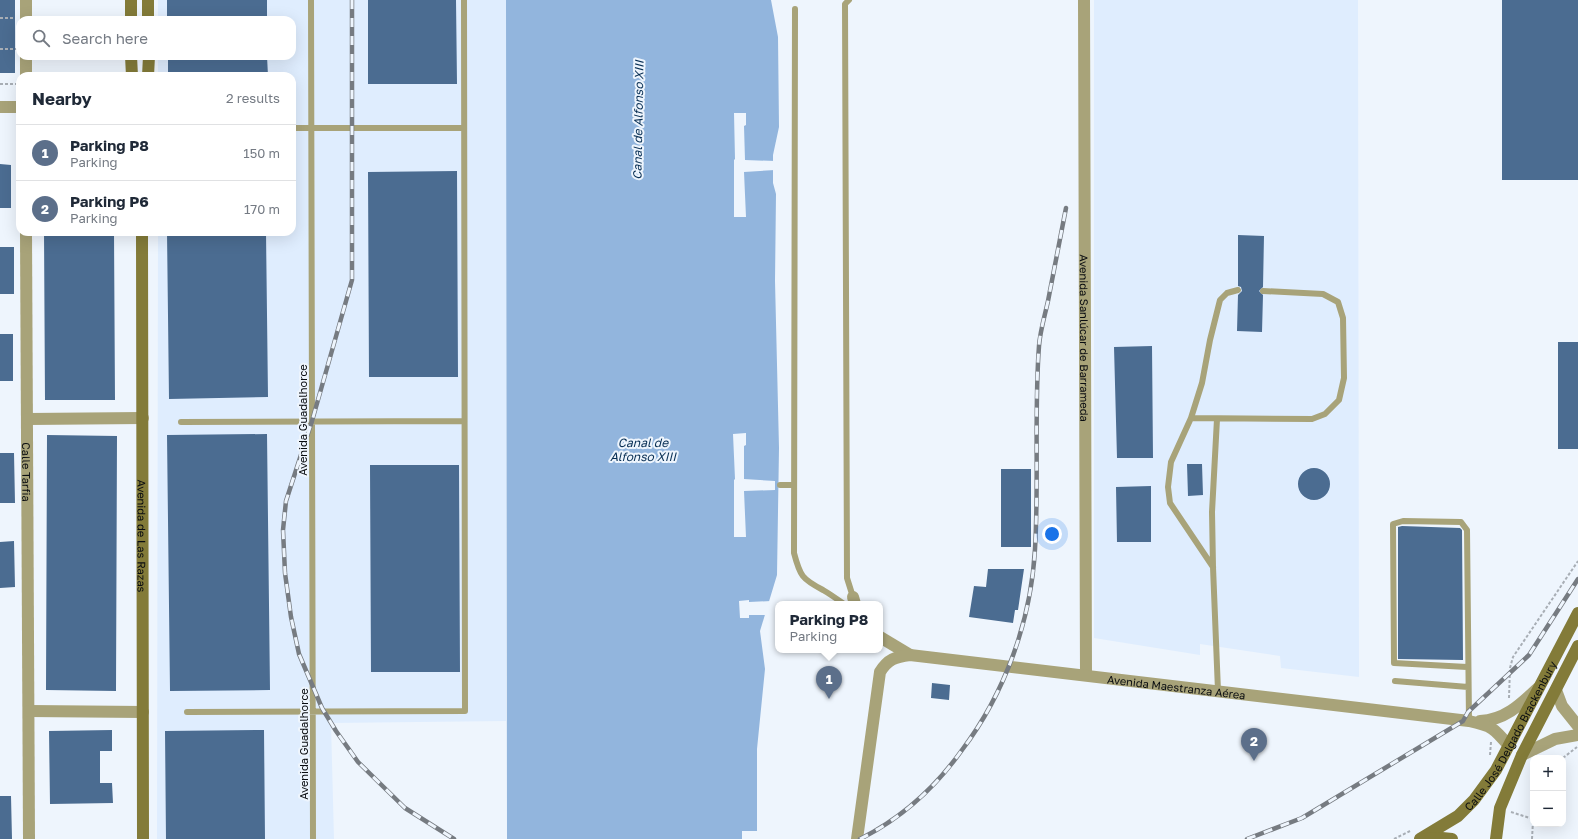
<!DOCTYPE html>
<html lang="en">
<head>
<meta charset="utf-8">
<style>
	body { margin:0; font-family:"Golos Text",sans-serif; background:#f6f6f7; color:#1f2937 }
	.controls { position:absolute; right:12px; bottom:12px; display:grid; overflow:hidden; border-radius:8px; box-shadow:0 4px 16px #0002 }
	.controls button { width:36px; height:36px; display:grid; place-items:center; padding:0; border:0; border-bottom:1px solid #e0e1e3; background:#fff; color:#1f2937; font:20px sans-serif }
	.you { position:absolute; left:1052px; top:534px; width:14px; height:14px; margin:-10px; border:3px solid #fff; border-radius:50%; background:#1a73e8; box-shadow:0 0 0 6px #1a73e833 }
	.badge { display:grid; place-items:center; width:26px; height:26px; border-radius:50%; background:#756a02; color:#fff; font-size:13px; font-weight:700 }
	.pin { position:absolute; translate:-50% -33px; filter:drop-shadow(0 1px 2px #0008) }
	.pin::after { content:''; position:absolute; top:21px; width:14px; height:12px; background:inherit; clip-path:polygon(0 0,100% 0,50% 100%) }
	.popup { position:absolute; left:775px; top:601px; width:108px; height:52px; box-sizing:border-box; display:grid; place-content:center; border-radius:8px; background:#fff; filter:drop-shadow(0 1px 3px #0005); font-size:13px; white-space:nowrap; color:#747a83 }
	.popup b { font-size:15px; color:#1f2937 }
	.popup::after { content:''; position:absolute; left:50%; top:100%; margin-left:-8px; border:8px solid transparent; border-top-color:#fff }
	.list { margin:0; padding:0; list-style:none }
	h2 { display:flex; justify-content:space-between; align-items:center; height:52px; margin:0; padding:0 16px; font-size:17px }
	h2 small { font-size:13px; font-weight:400; color:#747a83 }
	.list li { display:grid; grid-template-columns:26px 1fr auto; gap:12px; align-items:center; box-sizing:border-box; height:56px; padding:0 16px; border-top:1px solid #e0e1e3 }
	.list b { display:block; font-size:15px; white-space:nowrap }
	.list p { margin:0; font-size:13px; white-space:nowrap; color:#747a83 }
	.list em { font-size:13px; font-style:normal; color:#747a83 }
	.icon { flex:none; width:22px; height:22px; fill:none; stroke:currentColor; stroke-width:2; stroke-linecap:round; stroke-linejoin:round }
	.map { position:relative; flex:none; width:1578px; height:839px; overflow:hidden }
	.search { position:absolute; background:#fff; box-shadow:0 4px 16px #0002; left:16px; top:16px; width:280px; height:44px; display:flex; align-items:center; gap:10px; box-sizing:border-box; padding:0 14px; border-radius:12px; color:#747a83; font-size:15px }
	.panel { position:absolute; background:#fff; box-shadow:0 4px 16px #0002; left:16px; top:72px; width:280px; height:164px; border-radius:12px }
	.map>svg:first-child { display:block }
</style>
</head>
<body>
<div class="map">
<svg width="1578" height="839" viewBox="0 0 1578 839">
	<rect width="100%" height="100%" fill="#eef5fd"/>
	<path fill="#dfedfe" d="M158,0h348v721l-175,2 3,116h-177l1,-607h134v-156h-134v-20h134v-36h-134z
		M1094,0h264l1,677 -78,-9 -1,-12 -80,-12v11l-106,-17z"/>
	<path fill="#92b5dd" d="M506,0h265l7,37 1,90 -6,28v28l3,11 -1,87 4,167 -2,127 -17,56 5,38 -8,80v82h-15v8h-235z"/>
	<path fill="#eef5fd" d="M734,113h12v12l-2,1 1,34 30,1v9l-31,2 2,45h-12v-57l1,-1z
		M746,433v12l-2,1v33l31,2v9l-31,1 2,46h-12v-57l1,-1 -2,-45z
		M749,600v2l22,-1 -4,14h-18v3h-9l-1,-17z"/>
	<path fill="#4b6c91" d="M0,0h15v73h-15z
		M167,0h100v20h-100z
		M368,0h88l1,84h-89z
		M1502,0h76v180h-76z
		M168,56h99l1,20h-100z
		M0,164l11,1v43h-11z
		M457,171l1,206h-89l-1,-205z
		M44,232h70l1,168h-70z
		M167,232h99l2,165 -99,2z
		M1238,235l26,1 -1,51 -4,4 4,4 -1,37 -25,-1 1,-36 4,-4 -1,-4 -3,-1z
		M0,247h14v47h-14z
		M0,334h13v47h-13z
		M1558,342h20v107h-20z
		M1152,346l1,112h-36l-3,-111z
		M267,434l3,256 -100,1 -3,-256z
		M47,435l70,1 -1,255 -70,-1z
		M0,453h14l1,50h-15z
		M1187,464h15l1,31 -15,1z
		M370,465h89l1,207h-89z
		M1298 484a16 16 0 1 1 32 0a16 16 0 1 1-32 0Z
		M1001,469h30v78h-30z
		M1151,486v56h-34l-1,-55z
		M1402,526l58,2 2,2 1,130 -65,-1v-132z
		M14,541l1,46 -15,1v-46z
		M988,569h36l-6,41h-3l-2,13 -44,-6 5,-31 12,1z
		M932,683l18,2 -1,15 -18,-2z
		M112,730v21h-12v32h12l1,20 -63,1 -1,-73z
		M264,730l1,109h-99l-1,-108z
		M0,796h11l1,43h-12z"/>
	<g fill="none" stroke-linecap="round" stroke-linejoin="round">
		<path stroke="#a8aeb5" stroke-width="2" stroke-dasharray="3 2" stroke-linecap="butt" d="M0,18h15
			M19,28v20
			M0,49h18
			M0,84h17
			M1509,698l1,-30 3,-11 65,-96
			M1490,755l1,-13
			M1563,758l14,-11
			M1511,812l22,7
			M1394,839l16,-8
			M1532,839l1,-18"/>
		<path stroke="#a8a379" stroke-width="6" d="M311,0l2,839
			M849,0l-4,4 2,574 6,19
			M795,9l-1,544c6,23 8,26 29,37 7,4 14,9 21,14
			M292,128h172
			M1238,290l-11,3 -7,7 -10,40 -8,43 -11,35 121,1 13,-5 14,-14 5,-22 -1,-60 -5,-16 -15,-8 -60,-3
			M1191,418l-20,44 -3,25 2,16 43,64
			M1217,419l-5,93 1,55 5,124
			M181,422l283,-1
			M780,485h14
			M1467,667l-73,-4 -1,-139 10,-3 58,1 6,8 2,191
			M1395,681l73,6
			M187,712l278,-1 -1,-711"/>
		<g stroke="#a8a379" stroke-width="12">
			<path id="s1" d="M1084,0l2,675"/>
			<path d="M26,20v-20"/>
			<path d="M26,76v-20"/>
			<path d="M0,107h20"/>
			<path id="s2" d="M26,232l3,607"/>
			<path d="M28,419l115,-1"/>
			<path d="M853,597l2,7"/>
			<path d="M880,637l30,18"/>
			<path d="M1556,690l6,16 16,20"/>
			<path d="M29,711l114,1"/>
			<path d="M1480,721c25,-1 41,-17 58,-33"/>
			<path d="M1522,755l33,-16 23,-4"/>
			<path id="s3" d="M857,839l23,-167c8,-13 15,-15 30,-17l559,66c23,5 25,7 40,25"/>
		</g>
		<g stroke="#837b39" stroke-width="12">
			<path d="M148,0v20"/>
			<path d="M131,20v-20"/>
			<path d="M131,56l1,20"/>
			<path d="M148,76l1,-20"/>
			<path id="s4" d="M142,232l1,607"/>
			<path id="s5" d="M1420,839l38,-23 16,-16 22,-30 82,-157"/>
			<path d="M1425,839l17,-1 10,1"/>
			<path d="M1496,839l4,-31 22,-53 56,-109"/>
		</g>
		<defs>
			<path id="rail" d="M352,0v280l-40,141 -26,80 -3,29 2,43 6,44 8,37 23,54 14,23 22,31 47,46 49,31
				M860,839c42,-21 75,-51 102,-89 43,-57 69,-129 73,-201 4,-68 -1,-136 4,-203 1,-15 6,-31 9,-45 6,-31 12,-62 18,-93
				M1247,839l55,-21 161,-97 5,-9 61,-57 49,-76"/>
		</defs>
		<use href="#rail" stroke="#767b81" stroke-width="4.5"/>
		<use href="#rail" stroke="#eef5fd" stroke-width="3" stroke-dasharray="9" stroke-linecap="butt"/>
	</g>
	<g text-anchor="middle" dominant-baseline="central" stroke-width="4" stroke-linejoin="round" paint-order="stroke">
		<g font-size="11" fill="#090c10" stroke="#eef5fd">
			<text stroke="none"><textPath href="#s1" startOffset="338">Avenida Sanlúcar de Barrameda</textPath></text>
			<text transform="translate(302 420) rotate(-90)">Avenida Guadalhorce</text>
			<text stroke="none"><textPath href="#s2" startOffset="240">Calle Tarfia</textPath></text>
			<text stroke="none"><textPath href="#s4" startOffset="304">Avenida de Las Razas</textPath></text>
			<text stroke="none"><textPath href="#s3" startOffset="473">Avenida Maestranza Aérea</textPath></text>
			<text stroke="none"><textPath href="#s5" startOffset="141">Calle José Delgado Brackenbury</textPath></text>
			<text transform="translate(303 744) rotate(-90)">Avenida Guadalhorce</text>
		</g>
		<g font-size="12" font-style="italic" fill="#072e53" stroke="#eef5fd">
			<text transform="translate(638 120) rotate(-89)">Canal de Alfonso XIII</text>
			<text x="643" y="442">Canal de<tspan x="643" dy="14">Alfonso XIII</tspan></text>
		</g>
	</g>
</svg>
<div class="controls">
<button>+</button>
<button>−</button>
</div>
<div class="you"></div>
<div class="pin badge" style="left:829px;top:699px;background:#5c6f8a">1</div>
<div class="popup"><b>Parking P8</b>Parking</div>
<div class="pin badge" style="left:1254px;top:761px;background:#5c6f8a">2</div>
<div class="search"><svg class="icon" aria-label="search" viewBox="0 0 24 24"><circle cx="10" cy="10" r="6"/><path d="M15 15l6 6"/></svg>Search here</div>
<section class="panel">
<h2>Nearby<small>2 results</small></h2>
<ul class="list">
<li><span class="badge" style="background:#5c6f8a">1</span><div><b>Parking P8</b><p>Parking</p></div><em>150 m</em></li>
<li><span class="badge" style="background:#5c6f8a">2</span><div><b>Parking P6</b><p>Parking</p></div><em>170 m</em></li>
</ul>
</section>
</div>
</body>
</html>
